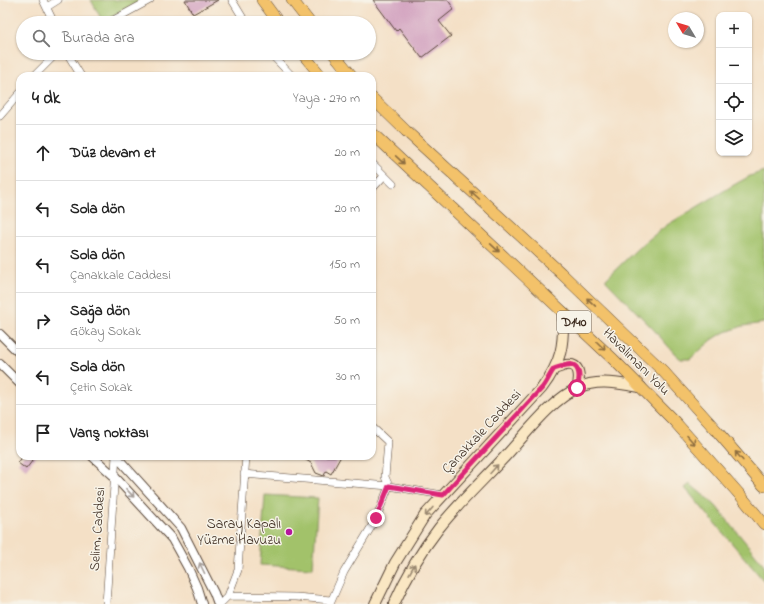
<!DOCTYPE html>
<html lang="tr">
<head>
<meta charset="utf-8">
<style>
	body { margin:0; font-family:"Indie Flower",sans-serif; background:#f2f2f2; color:#222 }
	.controls { position:absolute; right:12px; top:12px; display:grid; overflow:hidden; border-radius:8px; box-shadow:0 1px 3px #0004 }
	.controls button { width:36px; height:36px; display:grid; place-items:center; padding:0; border:0; border-bottom:1px solid #e0e0e0; background:#fff; color:#222; font:20px sans-serif }
	.compass { position:absolute; left:668px; top:12px; width:36px; height:36px; border-radius:50%; background:#fff; box-shadow:0 1px 3px #0004; rotate:308deg }
	.stop { position:absolute; width:12px; height:12px; margin:-9px; border:3px solid #db2777; border-radius:50%; background:#fff }
	.stop.end { background:#db2777; border-color:#fff; box-shadow:0 1px 4px #0008 }
	.list { margin:0; padding:0; list-style:none }
	h2 { display:flex; justify-content:space-between; align-items:center; height:52px; margin:0; padding:0 16px; font-size:17px }
	h2 small { font-size:13px; font-weight:400; color:#767676 }
	.list li { display:grid; grid-template-columns:26px 1fr auto; gap:12px; align-items:center; box-sizing:border-box; height:56px; padding:0 16px; border-top:1px solid #e0e0e0 }
	.list b { display:block; font-size:15px; white-space:nowrap }
	.list p { margin:0; font-size:13px; white-space:nowrap; color:#767676 }
	.list em { font-size:13px; font-style:normal; color:#767676 }
	.icon { flex:none; width:22px; height:22px; fill:none; stroke:currentColor; stroke-width:2; stroke-linecap:round; stroke-linejoin:round }
	.map { position:relative; flex:none; width:764px; height:604px; overflow:hidden }
	.search { position:absolute; background:#fff; box-shadow:0 1px 3px #0004; left:16px; top:16px; width:360px; height:44px; display:flex; align-items:center; gap:10px; box-sizing:border-box; padding:0 14px; border-radius:22px; color:#767676; font-size:15px }
	.panel { position:absolute; background:#fff; box-shadow:0 1px 3px #0004; left:16px; top:72px; width:360px; height:388px; border-radius:12px }
	.map>svg:first-child { display:block }
</style>
</head>
<body>
<div class="map">
<svg width="764" height="604" viewBox="0 0 764 604">
	<rect width="100%" height="100%" fill="#f7f3e8"/>
	<filter id="ink" filterUnits="userSpaceOnUse"><feTurbulence type="fractalNoise" baseFrequency=".025" numOctaves="2"/><feDisplacementMap in="SourceGraphic" scale="8" xChannelSelector="R" yChannelSelector="G"/><feConvolveMatrix kernelMatrix="1 2 1 2 8 2 1 2 1" color-interpolation-filters="sRGB"/></filter>
	<filter id="wash" filterUnits="userSpaceOnUse"><feTurbulence type="fractalNoise" baseFrequency=".012" numOctaves="4" result="noise"/><feDisplacementMap in="SourceGraphic" scale="16" xChannelSelector="R" yChannelSelector="G"/><feGaussianBlur stdDeviation="0.9" result="paint"/><feColorMatrix in="noise" values="0 0 0 0 0 0 0 0 0 0 0 0 0 0 0 0 0 1.4 0 .05"/><feComposite in="paint" operator="in"/></filter>
	<g filter="url(#wash)">
		<rect width="100%" height="100%" fill="#f4e0c6"/>
		<path fill="#a2c26b" stroke="#6e7644" d="M91,0h51l-39,22z
			M764,171v152l-21,3 -20,7 -11,7 -22,19h-9l-6,-5 -21,-24 -48,-49v-2l32,-31 29,-23 65,-39 18,-10z
			M690,484l25,21 49,60v16l-79,-93z
			M265,495l53,3 -5,70 -53,-3z"/>
		<g id="blocks">
			<path fill="#d2a1bf" d="M185,0h33l-25,14z
				M373,0h75l6,9 -15,12 12,15 -29,22 -23,-30 -3,3z
				M23,456h13l-10,13 -8,-6z
				M299,456h42l-10,18 -5,-3 -2,5 -8,-3 -5,-10z"/>
		</g>
	</g>
	<g filter="url(#ink)">
		<use href="#blocks" fill-opacity="0" stroke="#574537" stroke-width="1"/>
		<g fill="none" stroke-linecap="round" stroke-linejoin="round">
			<defs>
				<path id="minor" d="M43,0l11,23
					M232,0l14,23
					M47,7l11,-7
					M108,23l42,-23
					M67,53l14,23
					M270,53l22,23
					M34,76l23,-23
					M0,116l20,-23
					M372,163l21,21
					M372,189l12,-13
					M372,427l16,15 -3,35 4,9 54,9
					M244,474l145,12 -13,33 -32,53 -14,32
					M228,596l68,1 35,3
					M106,604l10,-148
					M220,604l8,-8 10,-26 8,-114"/>
				<path id="tertiary" d="M0,334l20,20
					M0,364l20,20
					M92,456l23,21 57,62 16,29 9,20 5,16
					M116,456l65,72 33,65 4,11"/>
				<path id="secondary" d="M554,369c4,-1 8,-3 12,-4 15,-3 14,14 11,23
					M375,604l20,-41 30,-48 117,-127c20,-27 22,-43 21,-76
					M394,604c12,-27 27,-53 45,-76 22,-28 49,-52 72,-78 19,-21 42,-51 67,-62 20,-10 42,-4 63,-1"/>
				<path id="trunk" d="M262,0l17,23
					M292,0l18,23
					M302,53l19,23
					M333,53l19,23
					M372,98l34,33 155,142 102,98 53,59 48,56
					M372,133l241,226 62,63 65,73 24,29"/>
			</defs>
			<use href="#minor" stroke="#574537" stroke-width="8"/>
			<use href="#tertiary" stroke="#574537" stroke-width="10"/>
			<use href="#secondary" stroke="#574537" stroke-width="12"/>
			<use href="#trunk" stroke="#574537" stroke-width="12"/>
			<use href="#minor" stroke="#fff" stroke-width="7"/>
			<use href="#tertiary" stroke="#fff" stroke-width="8"/>
			<use href="#secondary" stroke="#fae7c3" stroke-width="10"/>
			<use href="#trunk" stroke="#f3c26a" stroke-width="11"/>
		</g>
		<defs><path id="oneway-shaft" d="M-6 0H5M1.5-3L5.5 0L1.5 3" fill="none" stroke-width="1.6" stroke-linecap="round" stroke-linejoin="round"/></defs>
		<g stroke="#8e6e40">
			<use href="#oneway-shaft" transform="translate(400 160) rotate(43)"/>
			<use href="#oneway-shaft" transform="translate(475 195) rotate(-138)"/>
			<use href="#oneway-shaft" transform="translate(495 248) rotate(43)"/>
			<use href="#oneway-shaft" transform="translate(591 302) rotate(-137)"/>
			<use href="#oneway-shaft" transform="translate(601 346) rotate(45)"/>
			<use href="#oneway-shaft" transform="translate(691 440) rotate(48)"/>
			<use href="#oneway-shaft" transform="translate(739 456) rotate(-130)"/>
		</g>
		<g stroke="#9a8870">
			<use href="#oneway-shaft" transform="translate(494 469) rotate(-48)"/>
			<use href="#oneway-shaft" transform="translate(429 512) rotate(130)"/>
			<use href="#oneway-shaft" transform="translate(412 569) rotate(-61)"/>
		</g>
		<g stroke="#a79f9a">
			<use href="#oneway-shaft" transform="translate(130 493) rotate(47)"/>
			<use href="#oneway-shaft" transform="translate(202 568) rotate(-116)"/>
		</g>
	</g>
	<g fill="none" stroke-linecap="round" stroke-linejoin="round" filter="url(#ink)">
		<path stroke="#db2777" stroke-width="5" d="M376,518l13,-32 54,9 99,-107c4,-4 9,-16 12,-19 2,-1 7,-2 9,-3 17,-6 18,10 14,22"/>
	</g>
	<circle fill="#b5179e" stroke="#f7f3e8" stroke-width="1.5" cx="289" cy="532" r="4"/>
	<g text-anchor="middle" dominant-baseline="central" stroke-width="3" stroke-linejoin="round" paint-order="stroke">
		<rect fill="#f7f3e8" stroke="#73665b" stroke-width="1" x="557" y="311" width="34" height="22" rx="3"/>
		<g font-size="13" font-weight="bold" fill="#3b2a1e">
			<text x="574" y="322">D140</text>
		</g>
		<g font-size="14" fill="#3b2a1e" stroke="#f7f3e8">
			<text transform="translate(636 362) rotate(45)">Havalimanı Yolu</text>
			<text transform="translate(482 432) rotate(-47)">Çanakkale Caddesi</text>
			<text transform="translate(98 529) rotate(-86)">Selim. Caddesi</text>
		</g>
		<g font-size="14" fill="#3b2a1e" stroke="#f7f3e8" text-anchor="end">
			<text x="281" y="524">Saray Kapalı<tspan x="281" dy="16">Yüzme Havuzu</tspan></text>
		</g>
	</g>
</svg>
<div class="controls">
<button>+</button>
<button>−</button>
<button><svg class="icon" aria-label="locate" viewBox="0 0 24 24"><circle cx="12" cy="12" r="6"/><path d="M12 2v4M12 18v4M2 12h4M18 12h4"/></svg></button>
<button><svg class="icon" aria-label="layers" viewBox="0 0 24 24"><path d="M12 4l9 5-9 5-9-5zM3 14l9 5 9-5"/></svg></button>
</div>
<svg class="compass" viewBox="-18 -18 36 36"><path d="M0-13l5 13h-10z" fill="#e53935"/><path d="M0 13l5-13h-10z" fill="#767676"/></svg>
<div class="stop" style="left:577px;top:388px"></div>
<div class="stop end" style="left:376px;top:518px"></div>
<div class="search"><svg class="icon" aria-label="search" viewBox="0 0 24 24"><circle cx="10" cy="10" r="6"/><path d="M15 15l6 6"/></svg>Burada ara</div>
<section class="panel">
<h2>4 dk<small>Yaya · 270 m</small></h2>
<ul class="list">
<li><svg class="icon" aria-label="ahead" viewBox="0 0 24 24"><path d="M12 20V5M6 11l6-6 6 6"/></svg><div><b>Düz devam et</b></div><em>20 m</em></li>
<li><svg class="icon" aria-label="left" viewBox="0 0 24 24"><path d="M17 20v-9H6M10 6l-5 5 5 5"/></svg><div><b>Sola dön</b></div><em>20 m</em></li>
<li><svg class="icon" aria-label="left" viewBox="0 0 24 24"><path d="M17 20v-9H6M10 6l-5 5 5 5"/></svg><div><b>Sola dön</b><p>Çanakkale Caddesi</p></div><em>150 m</em></li>
<li><svg class="icon" aria-label="right" viewBox="0 0 24 24"><path d="M7 20v-9h11M14 6l5 5-5 5"/></svg><div><b>Sağa dön</b><p>Gökay Sokak</p></div><em>50 m</em></li>
<li><svg class="icon" aria-label="left" viewBox="0 0 24 24"><path d="M17 20v-9H6M10 6l-5 5 5 5"/></svg><div><b>Sola dön</b><p>Çetin Sokak</p></div><em>30 m</em></li>
<li><svg class="icon" aria-label="arrive" viewBox="0 0 24 24"><path d="M6 21V4h12l-3 4 3 4H6"/></svg><div><b>Varış noktası</b></div></li>
</ul>
</section>
</div>
</body>
</html>
